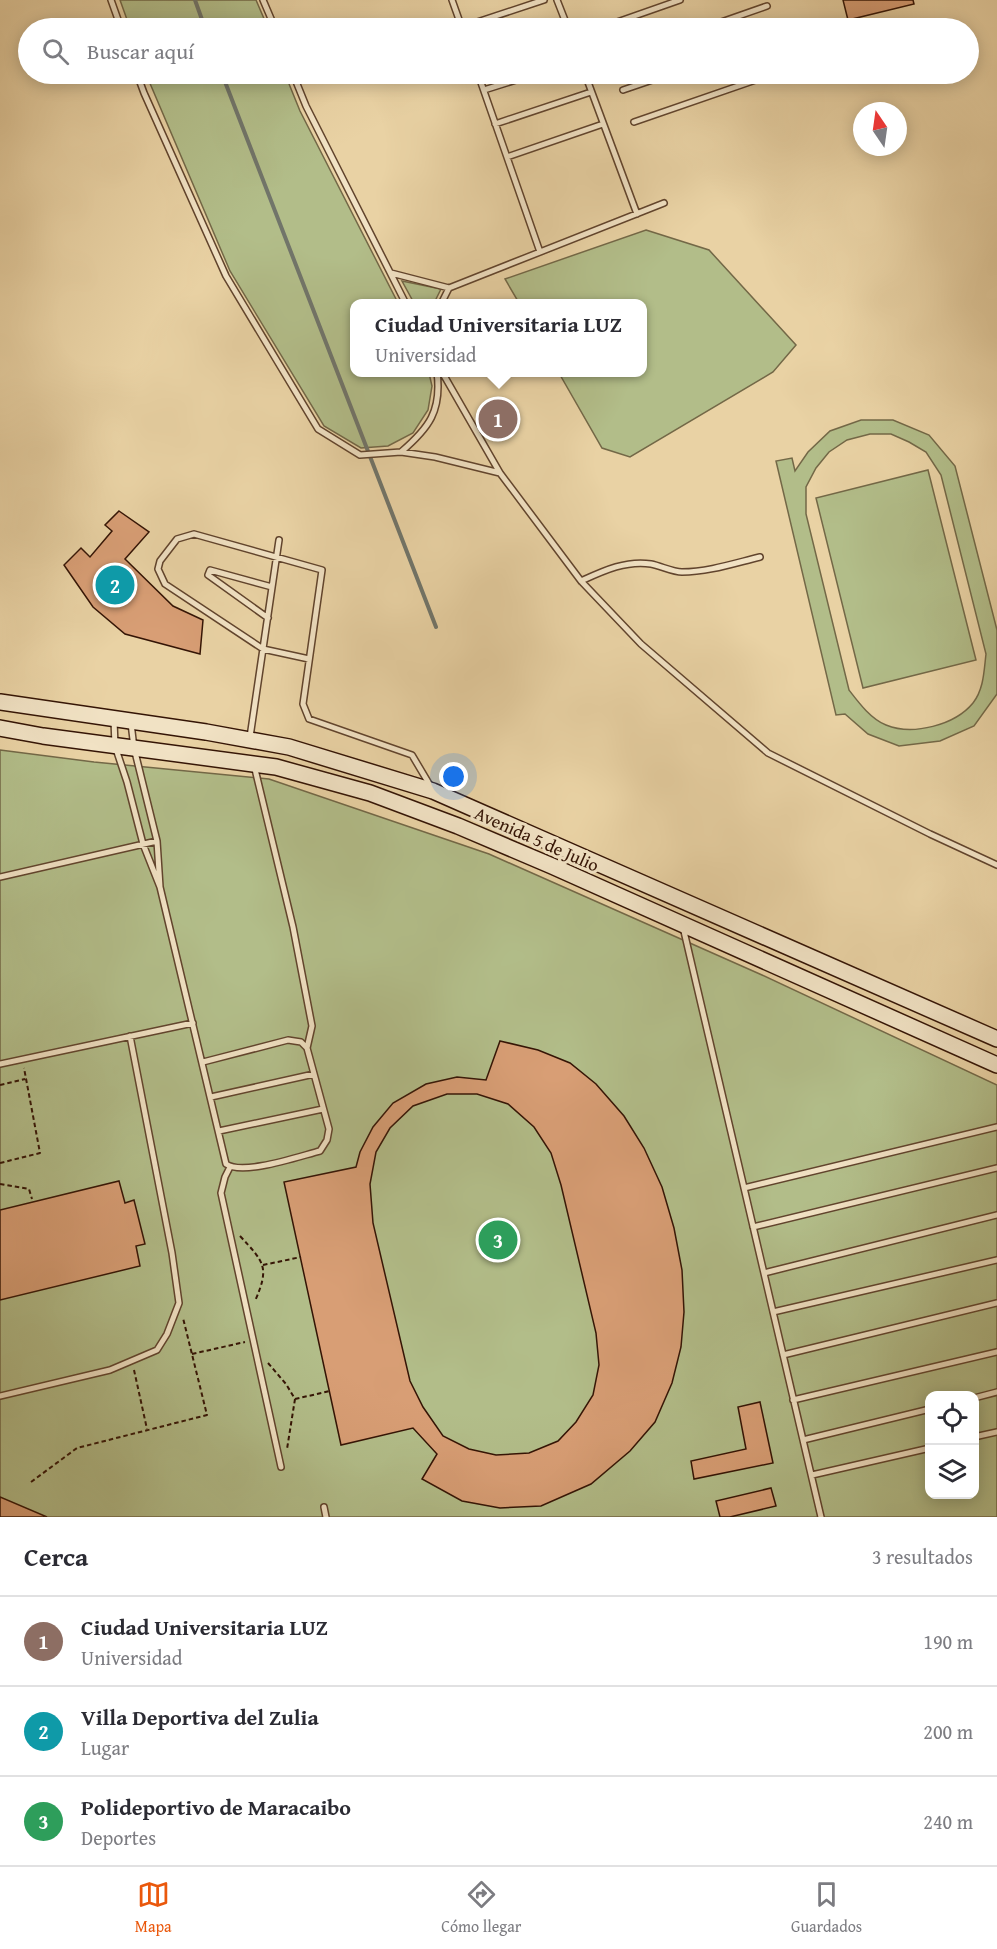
<!DOCTYPE html>
<html lang="es">
<head>
<meta charset="utf-8">
<style>
	body { margin:0; font-family:"Gentium Book Plus",serif; background:#f7f7f7; color:#2b2b33 }
	.controls { position:absolute; right:18px; bottom:18px; display:grid; overflow:hidden; border-radius:12px; box-shadow:0 3px 15px #0003 }
	.controls button { width:54px; height:54px; display:grid; place-items:center; padding:0; border:0; border-bottom:2px solid #e1e1e2; background:#fff; color:#2b2b33; font:30px sans-serif }
	.compass { position:absolute; left:853px; top:102px; width:54px; height:54px; border-radius:50%; background:#fff; box-shadow:0 3px 15px #0003; rotate:347deg }
	.you { position:absolute; left:454px; top:777px; width:21px; height:21px; margin:-15px; border:4px solid #fff; border-radius:50%; background:#1a73e8; box-shadow:0 0 0 9px #1a73e833 }
	.badge { display:grid; place-items:center; width:39px; height:39px; border-radius:50%; background:#ea580c; color:#fff; font-size:20px; font-weight:700 }
	.pin { position:absolute; translate:-50% -50%; border:3px solid #fff; box-shadow:0 2px 6px #0006 }
	.popup { position:absolute; left:350px; top:299px; width:297px; height:78px; box-sizing:border-box; display:grid; place-content:center; border-radius:12px; background:#fff; filter:drop-shadow(0 2px 4px #0005); font-size:20px; white-space:nowrap; color:#7c7c81 }
	.popup b { font-size:22px; color:#2b2b33 }
	.popup::after { content:''; position:absolute; left:50%; top:100%; margin-left:-12px; border:12px solid transparent; border-top-color:#fff }
	.list { margin:0; padding:0; list-style:none }
	h2 { display:flex; justify-content:space-between; align-items:center; height:78px; margin:0; padding:0 24px; font-size:26px }
	h2 small { font-size:20px; font-weight:400; color:#7c7c81 }
	.list li { display:grid; grid-template-columns:39px 1fr auto; gap:18px; align-items:center; box-sizing:border-box; height:90px; padding:0 24px; border-top:2px solid #e1e1e2 }
	.list b { display:block; font-size:22px; white-space:nowrap }
	.list p { margin:0; font-size:20px; white-space:nowrap; color:#7c7c81 }
	.list em { font-size:20px; font-style:normal; color:#7c7c81 }
	.icon { flex:none; width:33px; height:33px; fill:none; stroke:currentColor; stroke-width:2; stroke-linecap:round; stroke-linejoin:round }
	.map { position:relative; flex:none; width:997px; height:1517px; overflow:hidden }
	.search { position:absolute; background:#fff; box-shadow:0 3px 15px #0003; left:18px; right:18px; top:18px; height:66px; display:flex; align-items:center; gap:15px; box-sizing:border-box; padding:0 21px; border-radius:33px; color:#7c7c81; font-size:22px }
	.sheet { height:348px; background:#fff }
	nav { display:flex; justify-content:space-around; align-items:center; box-sizing:border-box; height:84px; border-top:2px solid #e1e1e2; background:#fff; font-size:16px; color:#7c7c81 }
	nav a { display:grid; justify-items:center; gap:3px }
	nav .on { color:#ea580c }
	.map>svg:first-child { display:block }
</style>
</head>
<body>
<div class="map">
<svg width="997" height="1517" viewBox="0 0 997 1517">
	<rect width="100%" height="100%" fill="#e9d2a4"/>
	<filter id="stains"><feTurbulence type="fractalNoise" baseFrequency=".00333" numOctaves="4"/><feColorMatrix values="0 0 0 0 .2 0 0 0 0 .09 0 0 0 0 .02 0 0 0 .5 -.17"/></filter>
	<radialGradient id="worn" r=".72"><stop offset=".6" stop-color="#630" stop-opacity="0"/><stop offset="1" stop-color="#630" stop-opacity=".3"/></radialGradient>
	<path fill="#b2bd89" stroke="#736847" stroke-width="1.5" fill-rule="evenodd" d="M120,0h136l12,28h-138z
		M146,74h139l15,37 98,192 -44,1v68l75,1 3,13 -4,24 -15,23 -25,13 -27,2 -37,-22 -94,-155z
		M646,230l63,20 87,95 -23,27 -143,85 -28,-9 -43,-75 83,-1v-68l-123,-1 -14,-24z
		M402,281l39,8 -7,14h-20z
		M861,420h32l36,15 26,31 42,164v64l-23,32 -34,15 -41,5 -31,-12 -23,-20 -9,1 -60,-254 16,-3 3,13 13,-19 22,-21zM870,434h21l18,8 17,10 15,23 45,179c-2,16 -2,35 -13,49 -18,22 -60,33 -87,22 -15,-6 -27,-22 -37,-35l-43,-176v-27l10,-19 13,-16 18,-12z
		M928,470l48,190 -113,28 -47,-190z
		M0,750l94,12 175,17 220,75 273,121 235,110v432h-997zM930,1396h44v98h-44z"/>
	<g fill="none" stroke-linecap="round" stroke-linejoin="round">
		<path stroke="#71756a" stroke-width="4" d="M195,0l10,28
			M222,74l214,553"/>
	</g>
	<path fill="#d89e75" stroke="#341405" stroke-width="1.5" fill-rule="evenodd" d="M843,0h70l1,4 -66,16z
		M119,511l30,21 -24,27 48,47 30,14 -3,34 -75,-20 -32,-27 -29,-42 17,-17 9,9 22,-26 -7,-6z
		M500,1041l38,9 32,13 26,21 28,32 20,32 18,39 12,41 8,42 2,42 -3,35 -9,36 -17,39 -25,29 -39,33 -50,22 -41,2 -38,-7 -40,-22 15,-25 -24,-26 -72,17 -57,-263 72,-15 4,-15 13,-25 20,-24 33,-19 31,-7 29,3zM447,1094h30l31,10 26,23 17,26 10,32 35,148 3,32 -6,30 -17,27 -18,19 -29,12 -33,2 -27,-6 -26,-13 -20,-29 -13,-26 -37,-158 -3,-39 6,-32 14,-24 23,-22z
		M119,1181l6,22 9,-3 11,44 -9,2 4,20 -140,34v-90z
		M760,1402l13,61 -79,16 -3,-18 55,-12 -8,-42z
		M771,1488l5,18 -46,11h-10l-4,-16z
		M0,1497l47,20h-47z"/>
	<g fill="none" stroke-linecap="round" stroke-linejoin="round">
		<defs>
			<path id="lane" d="M111,0l10,28
				M263,0l12,28
				M452,0l10,28
				M557,0l11,28
				M462,27l82,-27
				M600,28l80,-28
				M704,28l63,-22
				M137,74l7,19 82,183 92,153 42,26 41,-3 34,5 65,16 81,108 60,63 127,109 162,81 67,31
				M293,74l13,32 100,198
				M478,74l62,178
				M585,74l52,140
				M484,90l51,-16
				M623,90l47,-16
				M634,122l139,-48
				M495,124l96,-32
				M507,157l96,-33
				M391,273l58,15 215,-85
				M441,304l8,-16
				M442,372l58,101
				M401,452c28,-24 41,-41 36,-80
				M581,581c22,-10 45,-21 70,-17 10,2 22,8 31,8 26,0 53,-9 78,-15
				M268,618l-60,-43 2,-5 62,17
				M309,659l-46,-10 -98,-65 -7,-15 2,-8 17,-22 17,-5 128,36 -19,134 6,15 103,36 19,32
				M114,720l1,26 12,36 16,62 17,43 -3,-46 -23,-93 -3,-25
				M250,737l29,-197
				M254,765l39,162 19,99 -5,22
				M0,877l157,-36
				M160,887l66,277c17,12 74,-8 94,-13l7,-11 2,-11 -22,-81 -6,-6 -13,-2 -85,22
				M683,927l138,590
				M0,1064l193,-41
				M211,1097l103,-23
				M219,1131l104,-22
				M230,1167l-5,10 -4,16 60,274
				M744,1188l253,-61
				M753,1227l244,-59
				M764,1273l233,-58
				M773,1312l224,-52
				M783,1355l214,-52
				M0,1396l110,-26 47,-20 10,-16 12,-31 -7,-50 -42,-217
				M974,1398l23,-6
				M793,1400l204,-48
				M974,1437l23,-5
				M803,1440l127,-31
				M812,1475l118,-27
				M324,1507l2,10"/>
			<path id="secondary" d="M0,702l206,30 83,15 144,44 564,248
				M0,728l43,8 233,31 94,26 88,33 94,40 445,199"/>
		</defs>
		<use href="#lane" stroke="#61442d" stroke-width="8"/>
		<use href="#secondary" stroke="#341405" stroke-width="18"/>
		<path stroke="#341405" stroke-width="2" stroke-dasharray="4.5 3" stroke-linecap="butt" d="M0,1085l25,-6
			M0,1163l40,-10 -16,-85
			M0,1184l29,5 3,10
			M240,1236c24,26 30,31 15,65
			M263,1265l38,-8
			M192,1354l53,-12
			M268,1363l18,21 9,15 -8,50
			M134,1370l13,59
			M295,1399l35,-8
			M31,1482l46,-34 130,-33 -24,-97"/>
		<use href="#lane" stroke="#f1e2c4" stroke-width="5"/>
		<use href="#secondary" stroke="#f1e2c4" stroke-width="15"/>
	</g>
	<g text-anchor="middle" dominant-baseline="central" stroke-width="6" stroke-linejoin="round" paint-order="stroke">
		<g font-size="18" fill="#341405" stroke="#f1e2c4">
			<text transform="translate(537 839) rotate(24)">Avenida 5 de Julio</text>
		</g>
	</g>
	<rect width="100%" height="100%" filter="url(#stains)"/>
	<rect width="100%" height="100%" fill="url(#worn)"/>
</svg>
<div class="controls">
<button><svg class="icon" aria-label="locate" viewBox="0 0 24 24"><circle cx="12" cy="12" r="6"/><path d="M12 2v4M12 18v4M2 12h4M18 12h4"/></svg></button>
<button><svg class="icon" aria-label="layers" viewBox="0 0 24 24"><path d="M12 4l9 5-9 5-9-5zM3 14l9 5 9-5"/></svg></button>
</div>
<svg class="compass" viewBox="-18 -18 36 36"><path d="M0-13l5 13h-10z" fill="#e53935"/><path d="M0 13l5-13h-10z" fill="#7c7c81"/></svg>
<div class="you"></div>
<div class="pin badge" style="left:498px;top:419px;background:#8d6e63">1</div>
<div class="popup"><b>Ciudad Universitaria LUZ</b>Universidad</div>
<div class="pin badge" style="left:115px;top:585px;background:#0f9aa8">2</div>
<div class="pin badge" style="left:498px;top:1240px;background:#2e9e5b">3</div>
<div class="search"><svg class="icon" aria-label="search" viewBox="0 0 24 24"><circle cx="10" cy="10" r="6"/><path d="M15 15l6 6"/></svg>Buscar aquí</div>
</div>
<section class="sheet">
<h2>Cerca<small>3 resultados</small></h2>
<ul class="list">
<li><span class="badge" style="background:#8d6e63">1</span><div><b>Ciudad Universitaria LUZ</b><p>Universidad</p></div><em>190 m</em></li>
<li><span class="badge" style="background:#0f9aa8">2</span><div><b>Villa Deportiva del Zulia</b><p>Lugar</p></div><em>200 m</em></li>
<li><span class="badge" style="background:#2e9e5b">3</span><div><b>Polideportivo de Maracaibo</b><p>Deportes</p></div><em>240 m</em></li>
</ul>
</section>
<nav>
<a class="on"><svg class="icon" aria-label="map" viewBox="0 0 24 24"><path d="M3 6l6-2 6 2 6-2v14l-6 2-6-2-6 2zM9 4v14M15 6v14"/></svg>Mapa</a>
<a><svg class="icon" aria-label="directions" viewBox="0 0 24 24"><path d="M12 3l9 9-9 9-9-9zM9 14v-3h6M13 9l2 2-2 2"/></svg>Cómo llegar</a>
<a><svg class="icon" aria-label="saved" viewBox="0 0 24 24"><path d="M7 4h10v16l-5-4-5 4z"/></svg>Guardados</a>
</nav>
</body>
</html>
